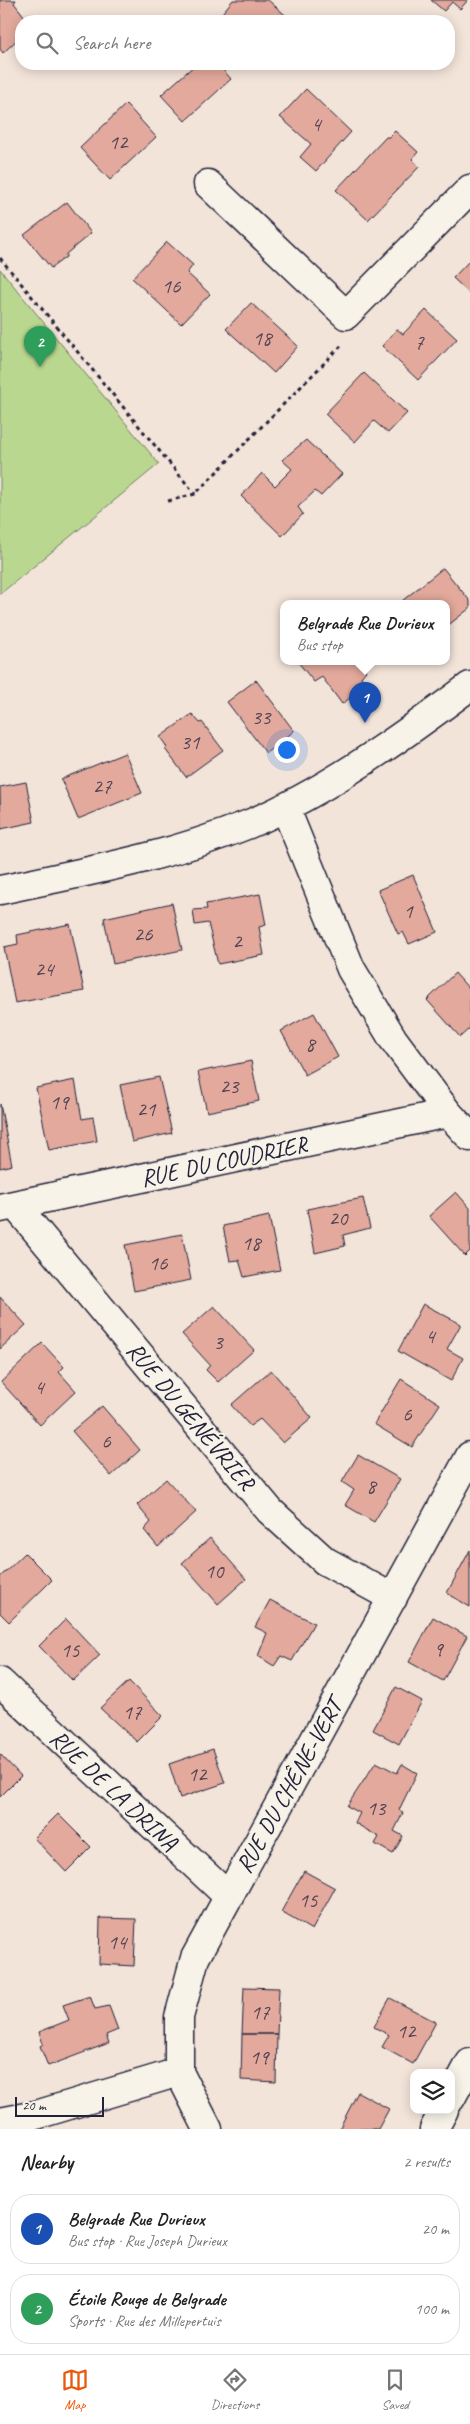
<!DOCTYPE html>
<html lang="en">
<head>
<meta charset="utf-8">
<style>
	body { margin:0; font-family:Caveat,sans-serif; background:#f6f6f6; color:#222 }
	.controls { position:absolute; right:15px; bottom:15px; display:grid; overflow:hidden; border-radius:10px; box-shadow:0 2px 12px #0003 }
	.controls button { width:45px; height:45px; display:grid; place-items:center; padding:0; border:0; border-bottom:1px solid #e0e0e0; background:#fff; color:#222; font:25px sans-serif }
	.scale { position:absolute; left:15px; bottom:12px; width:89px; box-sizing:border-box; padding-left:5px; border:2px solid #22223b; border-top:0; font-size:14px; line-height:18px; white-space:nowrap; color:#22223b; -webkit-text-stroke:4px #f7f3e8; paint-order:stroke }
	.you { position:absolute; left:286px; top:749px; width:18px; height:18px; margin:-12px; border:4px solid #fff; border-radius:50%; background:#1a73e8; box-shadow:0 0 0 8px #1a73e833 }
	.badge { display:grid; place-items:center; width:32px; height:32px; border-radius:50%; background:#ea580c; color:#fff; font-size:16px; font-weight:700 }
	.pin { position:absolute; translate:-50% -41px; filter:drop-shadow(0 1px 2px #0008) }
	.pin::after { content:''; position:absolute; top:26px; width:18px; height:15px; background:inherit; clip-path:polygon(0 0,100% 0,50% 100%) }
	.popup { position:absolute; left:280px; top:600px; width:170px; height:65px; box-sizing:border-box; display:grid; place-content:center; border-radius:10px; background:#fff; filter:drop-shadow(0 1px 4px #0005); font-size:16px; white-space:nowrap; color:#767676 }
	.popup b { font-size:19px; color:#222 }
	.popup::after { content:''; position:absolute; left:50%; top:100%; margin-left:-10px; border:10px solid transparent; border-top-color:#fff }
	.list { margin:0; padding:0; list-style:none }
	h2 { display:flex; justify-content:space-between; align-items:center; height:65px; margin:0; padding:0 20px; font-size:21px }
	h2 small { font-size:16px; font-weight:400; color:#767676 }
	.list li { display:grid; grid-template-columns:32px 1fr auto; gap:15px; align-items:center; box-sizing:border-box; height:70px; margin:0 10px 10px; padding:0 10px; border:1px solid #e0e0e0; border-radius:20px }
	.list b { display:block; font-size:19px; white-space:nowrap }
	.list p { margin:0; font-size:16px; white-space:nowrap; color:#767676 }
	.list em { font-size:16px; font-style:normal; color:#767676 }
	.icon { flex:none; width:28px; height:28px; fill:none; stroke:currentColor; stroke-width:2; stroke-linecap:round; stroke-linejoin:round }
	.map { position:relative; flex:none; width:470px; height:2129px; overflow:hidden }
	.search { position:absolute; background:#fff; box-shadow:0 2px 12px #0003; left:15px; right:15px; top:15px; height:55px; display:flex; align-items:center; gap:12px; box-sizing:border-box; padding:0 18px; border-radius:20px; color:#767676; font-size:19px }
	.sheet { height:225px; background:#fff }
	nav { display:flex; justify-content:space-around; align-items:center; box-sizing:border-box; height:70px; border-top:1px solid #e0e0e0; background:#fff; font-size:14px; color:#767676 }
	nav a { display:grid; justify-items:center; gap:2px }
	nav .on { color:#ea580c }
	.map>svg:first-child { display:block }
</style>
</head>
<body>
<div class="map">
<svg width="470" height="2129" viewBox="0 0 470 2129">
	<rect width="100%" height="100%" fill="#f3e4d9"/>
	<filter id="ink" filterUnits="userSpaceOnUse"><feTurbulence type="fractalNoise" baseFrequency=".02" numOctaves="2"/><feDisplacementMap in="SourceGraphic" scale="10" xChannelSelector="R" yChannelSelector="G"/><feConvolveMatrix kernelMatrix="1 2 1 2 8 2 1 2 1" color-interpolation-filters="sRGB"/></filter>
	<g filter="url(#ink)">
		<path fill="#bad790" stroke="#6e7c66" d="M0,269l159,195 -159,130z"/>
		<path fill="#e2a99c" stroke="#22223b" d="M0,0h16l-2,3 14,18h-7v15l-18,17 -3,-4z
			M233,0h35l23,20 -71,1 -3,-2z
			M431,0h37l-8,9 -8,-7 -8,9z
			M196,64h22l13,15 -46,42 -24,-26z
			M306,89l45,43 -35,39 -16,-14 11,-13 -31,-27z
			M126,104l30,33 -46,43 -30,-32z
			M395,131l23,21 -6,7 7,8 -51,53 -32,-30 50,-53h3z
			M67,202l24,31 -25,21v3l-15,11 -27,-33z
			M167,242l26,23 -6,8 23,21 -29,30 -49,-46z
			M470,260v34l-17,-16z
			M251,303l47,43 -24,27 -48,-44z
			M426,310l31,29 -39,41 -36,-34 15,-17 6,5z
			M364,373l43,40 -19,20 -14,-12 -19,21 -30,-28z
			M306,440l36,34 -21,22 -6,-5 -17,16 5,7 -21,22 -41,-40 21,-23 13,13 17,-17 -10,-9z
			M443,568l27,33v7l-24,19v-23h-41l-3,-3z
			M298,662h62l6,9 -5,6 5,9 -24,18 -20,-27 -8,5z
			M256,680l38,51 -28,22 -39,-51z
			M192,714l8,9 2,-1 21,28 -37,27 -21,-28 2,-2 -7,-10z
			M125,753l17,40 -64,26 -17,-40z
			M26,782l8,40 -33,7 -1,-42z
			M413,875l24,57 -28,12 -6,-12 -5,2 -20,-44z
			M260,894l6,31 -7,2 5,28 -46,9 -10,-41 -13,2 -2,-15 14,-1 -1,-5z
			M172,903l10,47 -69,14 -9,-46z
			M70,924l14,67 -69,12 -11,-56 14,-3 -1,-9z
			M455,973l15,17v38l-10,9 -33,-37z
			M314,1013l24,44 -33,18 -24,-44z
			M251,1061l8,40 -52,11 -9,-40z
			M159,1077l13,56 -40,9 -12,-57z
			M75,1080l7,39 11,-2 4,24 -48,9 -13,-62z
			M0,1104l12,61 -12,3z
			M456,1192l14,16v43l-5,5 -36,-40z
			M363,1198l7,30 -27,7 2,11 -30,7 -8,-44z
			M269,1216l11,54 -36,7 -5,-17 -9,1 -7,-35z
			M182,1234l9,46 -57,11 -9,-46z
			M0,1297l26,28 -26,24z
			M423,1304l38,20 -14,25 16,9 -12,23 -53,-30z
			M214,1306l40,44 -36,32 -12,-12 4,-5 -28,-31z
			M42,1343l22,24 -5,5 17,19 -36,34 -39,-43z
			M271,1370l41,48 -29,25 -23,-24 -10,7 -19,-21z
			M401,1379l39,25 -28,43 -38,-23z
			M102,1406l38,44 -29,26 -39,-45z
			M358,1455l42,24 -26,43 -29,-17 9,-15 -12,-8z
			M166,1479l30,33 -38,35 -14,-17 7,-8 -14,-17z
			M210,1538l36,41 -28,25 -36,-41z
			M470,1550v57l-23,-14z
			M25,1553l27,27 -43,42 -9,-9v-36z
			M270,1600l44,23 -22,38 -11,-5 -7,10 -16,-10 9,-23 -12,-6z
			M433,1617l34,19 -24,45 -34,-19z
			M66,1619l34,36 -27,26 -34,-35z
			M129,1681l34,35 -26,26 -37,-34z
			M396,1687l26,14 -23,43 -26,-14z
			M213,1749l12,34 -45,15 -11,-34z
			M0,1754l21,22 -21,21z
			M376,1762l21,11 5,-9 15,9 -18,37 4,3 -9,18 9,5 -10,18 -18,-10 4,-7 -24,-14 5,-10 -13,-7z
			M58,1814l33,33 -25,25 -32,-34z
			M304,1871l31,17 -23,42 -31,-18z
			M100,1918l36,1 -2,47 -35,-2z
			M244,1987l35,1 -2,46h-35z
			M90,1996l5,13 14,-3 9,24 -12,5 3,8 -61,23 -8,-20 3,-2 -4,-12 30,-12 -6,-15z
			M390,1998l46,24 -23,42 -31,-17 7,-12 -15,-8z
			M242,2034h35l-1,48 -35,-2z
			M358,2092l31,17 -11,20h-39z"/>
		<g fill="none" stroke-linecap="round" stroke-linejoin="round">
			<defs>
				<path id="minor" d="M208,184l138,131 124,-126
					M285,807l66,162 42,70 55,74 22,24
					M0,890c84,-18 169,-33 249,-66 75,-31 156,-89 221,-138
					M15,1205l255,306 55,50 68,37
					M0,1208l448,-95
					M0,1682l229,215
					M451,2098l19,-35
					M0,2122l36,-7 143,-43
					M208,2129l-29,-57v-55l16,-59 275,-502
					M434,2129l10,-19"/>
			</defs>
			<use href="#minor" stroke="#22223b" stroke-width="31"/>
			<path stroke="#22223b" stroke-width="3" stroke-dasharray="4 4" stroke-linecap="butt" d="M0,258l195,236
				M168,501l27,-7 149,-151"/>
			<use href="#minor" stroke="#f7f3e8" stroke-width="28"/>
		</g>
	</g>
	<g text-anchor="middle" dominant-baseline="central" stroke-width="4" stroke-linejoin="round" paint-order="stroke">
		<g font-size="21" fill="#524453">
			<text x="316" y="124">4</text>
			<text x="118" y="142">12</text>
			<text x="171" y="286">16</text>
			<text x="262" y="338">18</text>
			<text x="419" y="342">7</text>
			<text x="261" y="717">33</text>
			<text x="190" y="742">31</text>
			<text x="102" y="786">27</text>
			<text x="408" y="911">1</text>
			<text x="143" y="934">26</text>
			<text x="237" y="941">2</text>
			<text x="44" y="969">24</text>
			<text x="310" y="1044">8</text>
			<text x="229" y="1086">23</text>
			<text x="59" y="1102">19</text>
			<text x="146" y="1109">21</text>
			<text x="338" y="1218">20</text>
			<text x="251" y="1243">18</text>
			<text x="158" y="1263">16</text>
			<text x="430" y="1336">4</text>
			<text x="218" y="1342">3</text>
			<text x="39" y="1387">4</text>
			<text x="407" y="1414">6</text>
			<text x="106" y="1441">6</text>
			<text x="371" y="1486">8</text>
			<text x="214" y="1571">10</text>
			<text x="438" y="1649">9</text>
			<text x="70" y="1650">15</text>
			<text x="132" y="1712">17</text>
			<text x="197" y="1774">12</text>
			<text x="376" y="1808">13</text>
			<text x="308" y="1900">15</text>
			<text x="117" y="1942">14</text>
			<text x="260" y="2012">17</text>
			<text x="406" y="2031">12</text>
			<text x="259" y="2057">19</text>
		</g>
		<g font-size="24" fill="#22223b" stroke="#f7f3e8">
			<text transform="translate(224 1161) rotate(-12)">RUE DU COUDRIER</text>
			<text transform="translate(191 1416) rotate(50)">RUE DU GENÉVRIER</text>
			<text transform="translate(289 1786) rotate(-61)">RUE DU CHÊNE-VERT</text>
			<text transform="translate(114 1790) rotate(43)">RUE DE LA DRINA</text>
		</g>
	</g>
</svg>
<div class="controls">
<button><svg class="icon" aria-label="layers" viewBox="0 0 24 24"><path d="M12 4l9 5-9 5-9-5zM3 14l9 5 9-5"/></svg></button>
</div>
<div class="scale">20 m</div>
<div class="you"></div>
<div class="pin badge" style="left:365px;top:723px;background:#1a4fb4">1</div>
<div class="popup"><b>Belgrade Rue Durieux</b>Bus stop</div>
<div class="pin badge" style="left:40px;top:367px;background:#2e9e5b">2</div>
<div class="search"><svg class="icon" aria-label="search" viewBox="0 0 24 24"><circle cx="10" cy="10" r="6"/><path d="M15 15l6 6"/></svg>Search here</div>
</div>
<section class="sheet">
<h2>Nearby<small>2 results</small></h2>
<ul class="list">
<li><span class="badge" style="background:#1a4fb4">1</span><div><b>Belgrade Rue Durieux</b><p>Bus stop · Rue Joseph Durieux</p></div><em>20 m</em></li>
<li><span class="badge" style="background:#2e9e5b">2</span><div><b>Étoile Rouge de Belgrade</b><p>Sports · Rue des Millepertuis</p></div><em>100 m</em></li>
</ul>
</section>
<nav>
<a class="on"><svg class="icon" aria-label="map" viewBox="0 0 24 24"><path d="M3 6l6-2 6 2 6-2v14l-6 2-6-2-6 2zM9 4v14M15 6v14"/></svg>Map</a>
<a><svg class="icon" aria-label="directions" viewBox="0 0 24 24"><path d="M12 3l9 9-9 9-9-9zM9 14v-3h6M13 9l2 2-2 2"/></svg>Directions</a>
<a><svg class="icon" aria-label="saved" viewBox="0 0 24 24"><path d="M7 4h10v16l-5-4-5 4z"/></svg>Saved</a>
</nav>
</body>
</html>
